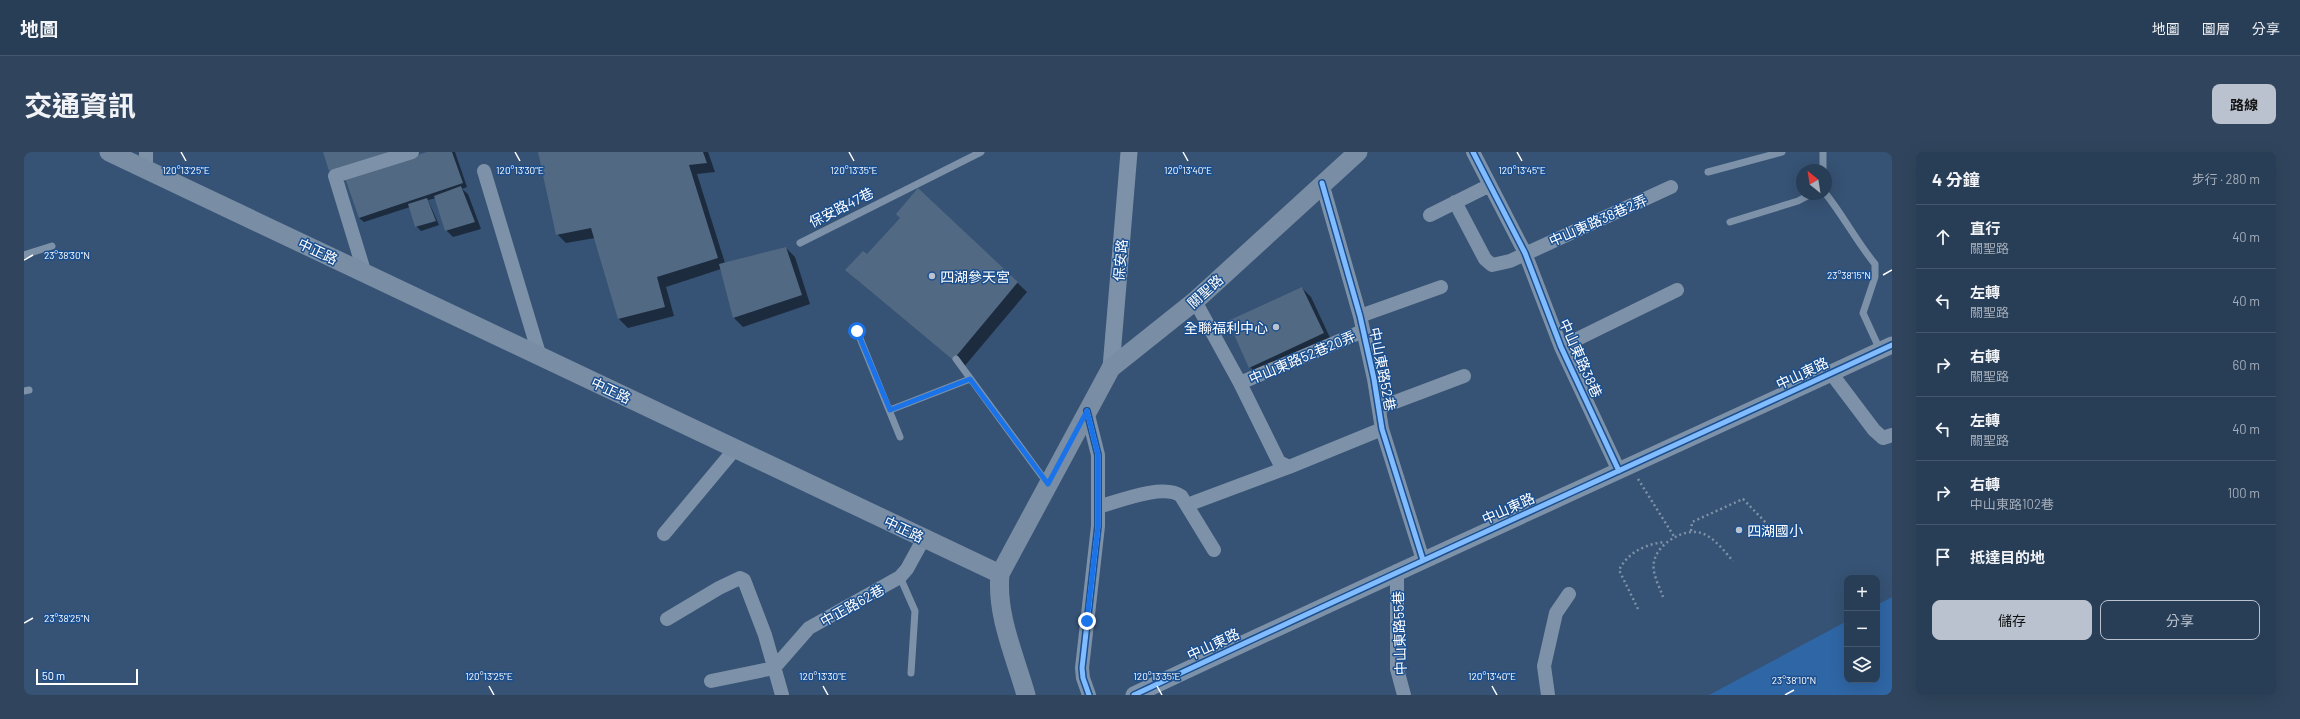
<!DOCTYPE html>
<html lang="zh-TW">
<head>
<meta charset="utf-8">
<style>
	body { margin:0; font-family:Barlow,"Noto Sans TC",sans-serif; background:#30455d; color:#f1f3f6 }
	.controls { position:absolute; right:12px; bottom:12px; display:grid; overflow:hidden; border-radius:8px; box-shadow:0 4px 16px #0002 }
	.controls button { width:36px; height:36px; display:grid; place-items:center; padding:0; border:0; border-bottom:1px solid #44576d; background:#283e57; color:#f1f3f6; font:20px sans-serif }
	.compass { position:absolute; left:1772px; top:12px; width:36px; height:36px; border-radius:50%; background:#283e57; box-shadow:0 4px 16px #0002; rotate:330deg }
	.scale { position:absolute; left:12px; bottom:10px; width:102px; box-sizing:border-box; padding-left:4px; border:2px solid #fff; border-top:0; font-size:11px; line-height:14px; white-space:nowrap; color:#fff; -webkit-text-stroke:3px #1b4f8f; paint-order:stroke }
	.stop { position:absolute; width:12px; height:12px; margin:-9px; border:3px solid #1a73e8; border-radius:50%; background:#fff }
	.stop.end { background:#1a73e8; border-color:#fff; box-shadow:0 1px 4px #0008 }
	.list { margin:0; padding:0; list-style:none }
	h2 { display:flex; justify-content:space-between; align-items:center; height:52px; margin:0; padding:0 16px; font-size:17px }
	h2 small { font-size:13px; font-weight:400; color:#a5aeba }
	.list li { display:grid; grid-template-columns:26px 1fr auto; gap:12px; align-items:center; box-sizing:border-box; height:64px; padding:0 16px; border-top:1px solid #44576d }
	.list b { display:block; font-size:15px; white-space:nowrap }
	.list p { margin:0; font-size:13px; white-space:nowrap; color:#a5aeba }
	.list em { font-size:13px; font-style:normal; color:#a5aeba }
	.actions { display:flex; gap:8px; padding:12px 16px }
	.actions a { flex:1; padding:9px 0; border:1px solid #b9c2ce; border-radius:8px; text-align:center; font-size:14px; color:#b9c2ce }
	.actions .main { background:#b9c2ce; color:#111 }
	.icon { flex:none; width:22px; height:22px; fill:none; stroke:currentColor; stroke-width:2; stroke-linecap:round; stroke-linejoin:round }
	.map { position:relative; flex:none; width:1868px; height:543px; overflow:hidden; border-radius:8px }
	header { display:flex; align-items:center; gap:24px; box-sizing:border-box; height:56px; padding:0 20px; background:#283e57; border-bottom:1px solid #44576d }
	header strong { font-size:19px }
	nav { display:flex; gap:22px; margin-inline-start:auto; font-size:14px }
	.intro { display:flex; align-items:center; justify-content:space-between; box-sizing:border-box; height:96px; padding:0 24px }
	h1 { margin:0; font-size:28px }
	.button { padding:10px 18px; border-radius:8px; background:#b9c2ce; color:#111; font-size:14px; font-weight:700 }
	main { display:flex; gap:24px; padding:0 24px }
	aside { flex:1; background:#283e57; border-radius:8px; box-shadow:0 4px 16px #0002 }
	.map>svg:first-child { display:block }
</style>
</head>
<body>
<header>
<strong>地圖</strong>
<nav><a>地圖</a><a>圖層</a><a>分享</a></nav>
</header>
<div class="intro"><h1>交通資訊</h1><a class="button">路線</a></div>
<main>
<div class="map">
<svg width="1868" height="543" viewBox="0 0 1868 543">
	<rect width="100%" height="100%" fill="#365274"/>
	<path fill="#2f66a5" d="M1868,445v98h-183l138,-74v59h30v-75z"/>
	<path fill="#0007" d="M407,0h24l12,35 -5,2 6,5 13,35 -28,8 -7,-7 -10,-32 -8,2 11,25 -18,6 -5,-5 -6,-19 -46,15 -5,-4z
		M515,0h169l7,20 -18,2 28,89 61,-15 9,9 15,47 -67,23 -9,-9 -13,-49 -55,18 8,29 -46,12 -9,-9 -24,-81 -29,5 -9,-9z
		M894,37l109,103 -64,76 -107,-89 11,-24 34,-37z
		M1278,136l9,9 21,45 -73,34 -9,-9z"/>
	<path fill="#526984" d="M299,0h66l-60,19z
		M403,0h25l11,31 -104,35 -14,-40z
		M514,0h165l4,11 -18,2 29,93 -61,19 8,30 -47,12 -27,-91 -35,7z
		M437,34l14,36 -30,9 -11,-35z
		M894,36l100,94 -65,78 -108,-90 18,-19 4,3 33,-36 -4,-4z
		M403,46l9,23 -21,6 -7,-23z
		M762,95l16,48 -69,23 -14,-54z
		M1278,135l22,46 -75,35 -21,-47z"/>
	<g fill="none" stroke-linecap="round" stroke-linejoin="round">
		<path stroke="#7d92a8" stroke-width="2.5" stroke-dasharray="2 3" stroke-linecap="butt" d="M1614,327l37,59
			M1667,379l1,-9 51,-23 28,29
			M1639,445c-4,-12 -13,-26 -8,-39 6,-17 34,-33 51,-23 11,6 19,17 27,26
			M1614,457l-19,-39c9,-18 27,-26 46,-28"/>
		<path stroke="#7d92a8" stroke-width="7" d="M1799,0v18
			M1684,20l74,-20
			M1802,42c18,23 31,48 49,70v13l-12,36 17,37
			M1706,70l68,-21 13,-7
			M776,91l181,-91
			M0,103l28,-9
			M833,179l43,106
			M932,207l91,124
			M0,239l5,-1
			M866,258l80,-31
			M876,425l15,34 -4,62"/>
		<path stroke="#7d92a8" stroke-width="14" d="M122,0v18
			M1449,0l52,101 36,94 58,124
			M460,19l56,186
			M1298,31l38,133 14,63 8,50 41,131
			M1431,50l30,57 7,6 18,-4 161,-74
			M1406,63l60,-30
			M341,122l-30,-98 77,-24
			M1171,149l45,82 39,79 10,5 93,-38
			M1336,164l81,-29
			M1537,195l116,-57
			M1807,221l43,57 9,8 9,-3
			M1216,231l123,-52
			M1355,256l85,-32
			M1063,259l11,44v71l-16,142 1,10 6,17
			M1163,353l102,-38
			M1074,355c21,-6 66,-24 83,-11l33,54
			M640,382l71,-85
			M1373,419v98l7,26
			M643,467l52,-31 21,-10 4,2 21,55 17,60
			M687,529l63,-13 35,-40 91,-51 7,-8 17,-31
			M1524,543l-4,-29 12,-53 13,-19"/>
		<path stroke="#7d92a8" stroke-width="17" d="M1087,216l18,-216
			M1110,543c252,-119 506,-233 758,-350"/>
		<path stroke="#798da4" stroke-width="19" d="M85,0l891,422
			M1002,543c-11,-39 -30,-80 -26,-121l111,-206 84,-67 163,-149"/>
		<defs>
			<path id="cycleway" d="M1449,0l52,101 36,94 58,124
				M1298,31l38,133 14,63 8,50 41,131
				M1063,259l11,44v71l-16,142 1,10 6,17
				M1110,543c252,-119 506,-233 758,-350"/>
		</defs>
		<use href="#cycleway" stroke="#1b4f8f" stroke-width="8"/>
		<use href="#cycleway" stroke="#80bcff" stroke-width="5"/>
	</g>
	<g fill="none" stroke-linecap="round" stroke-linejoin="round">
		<path stroke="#1a73e8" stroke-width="5" d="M833,179l33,79 80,-31 78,105 39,-73 11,44v71l-11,95"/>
	</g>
	<path fill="none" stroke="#fff" stroke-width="1.5" d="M157,0l5,9M491,0l5,9M825,0l5,9M1159,0l5,9M1493,0l5,9M0,108l9,-5M1859,123l9,-5M0,471l9,-5M465,534l5,9M799,534l5,9M1133,534l5,9M1468,534l5,9M1761,543l9,-5"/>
	<g fill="#b9c2ce" stroke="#1b4f8f" stroke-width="1.5">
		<circle cx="908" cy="124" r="4"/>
		<circle cx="1252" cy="175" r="4"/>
		<circle cx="1715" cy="378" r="4"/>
	</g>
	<g text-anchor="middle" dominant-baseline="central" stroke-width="3" stroke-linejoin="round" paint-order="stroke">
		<g font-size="14" fill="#fff" stroke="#1b4f8f">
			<text transform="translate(817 55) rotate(-27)">保安路47巷</text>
			<text transform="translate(1574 68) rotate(-24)">中山東路38巷2弄</text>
			<text transform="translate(294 99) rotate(25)">中正路</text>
			<text transform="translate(1096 108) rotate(-85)">保安路</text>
			<text transform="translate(1181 139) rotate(-42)">關聖路</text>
			<text transform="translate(1278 205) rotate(-23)">中山東路52巷20弄</text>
			<text transform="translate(1557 206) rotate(66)">中山東路38巷</text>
			<text transform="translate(1359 217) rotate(79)">中山東路52巷</text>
			<text transform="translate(1778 221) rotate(-25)">中山東路</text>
			<text transform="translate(587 238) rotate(25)">中正路</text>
			<text transform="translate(1484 356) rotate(-24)">中山東路</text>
			<text transform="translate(880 377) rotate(25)">中正路</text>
			<text transform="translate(828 453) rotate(-29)">中正路62巷</text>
			<text transform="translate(1375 481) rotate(-92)">中山東路55巷</text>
			<text transform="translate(1189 492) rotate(-25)">中山東路</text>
		</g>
		<g font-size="14" fill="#fff" stroke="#1b4f8f" text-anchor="start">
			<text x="916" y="124">四湖參天宮</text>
			<text x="1244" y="175" text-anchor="end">全聯福利中心</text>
			<text x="1723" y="378">四湖國小</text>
		</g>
	</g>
	<g font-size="10" text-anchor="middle" fill="#fff" stroke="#1b4f8f" stroke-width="3" stroke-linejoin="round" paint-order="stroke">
		<text x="162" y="22">120°13'25"E</text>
		<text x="496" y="22">120°13'30"E</text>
		<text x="830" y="22">120°13'35"E</text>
		<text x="1164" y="22">120°13'40"E</text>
		<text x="1498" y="22">120°13'45"E</text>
		<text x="43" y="107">23°38'30"N</text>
		<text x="1825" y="127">23°38'15"N</text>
		<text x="43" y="470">23°38'25"N</text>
		<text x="465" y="528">120°13'25"E</text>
		<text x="799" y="528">120°13'30"E</text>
		<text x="1133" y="528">120°13'35"E</text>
		<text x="1468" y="528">120°13'40"E</text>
		<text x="1770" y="532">23°38'10"N</text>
	</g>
</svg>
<div class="controls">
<button>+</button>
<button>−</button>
<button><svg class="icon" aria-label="layers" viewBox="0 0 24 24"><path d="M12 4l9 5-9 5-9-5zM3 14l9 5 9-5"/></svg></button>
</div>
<svg class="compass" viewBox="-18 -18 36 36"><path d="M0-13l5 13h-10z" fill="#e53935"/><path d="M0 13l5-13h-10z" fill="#a5aeba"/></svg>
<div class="scale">50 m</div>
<div class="stop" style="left:833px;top:179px"></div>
<div class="stop end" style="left:1063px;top:469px"></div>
</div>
<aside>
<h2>4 分鐘<small>步行 · 280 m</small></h2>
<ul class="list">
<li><svg class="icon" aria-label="ahead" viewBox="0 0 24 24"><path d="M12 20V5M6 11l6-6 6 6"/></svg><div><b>直行</b><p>關聖路</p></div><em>40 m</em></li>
<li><svg class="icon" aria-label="left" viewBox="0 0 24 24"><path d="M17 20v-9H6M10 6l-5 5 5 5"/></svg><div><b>左轉</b><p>關聖路</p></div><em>40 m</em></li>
<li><svg class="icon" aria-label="right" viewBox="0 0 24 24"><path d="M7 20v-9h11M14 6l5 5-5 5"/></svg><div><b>右轉</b><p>關聖路</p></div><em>60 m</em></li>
<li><svg class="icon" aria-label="left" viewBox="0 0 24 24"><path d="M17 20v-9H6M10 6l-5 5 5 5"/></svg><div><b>左轉</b><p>關聖路</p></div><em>40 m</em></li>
<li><svg class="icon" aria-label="right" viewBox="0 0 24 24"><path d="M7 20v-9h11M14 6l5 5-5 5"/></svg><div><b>右轉</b><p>中山東路102巷</p></div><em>100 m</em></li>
<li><svg class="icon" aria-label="arrive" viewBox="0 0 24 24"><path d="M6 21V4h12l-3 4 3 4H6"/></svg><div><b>抵達目的地</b></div></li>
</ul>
<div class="actions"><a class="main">儲存</a><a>分享</a></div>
</aside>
</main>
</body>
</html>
